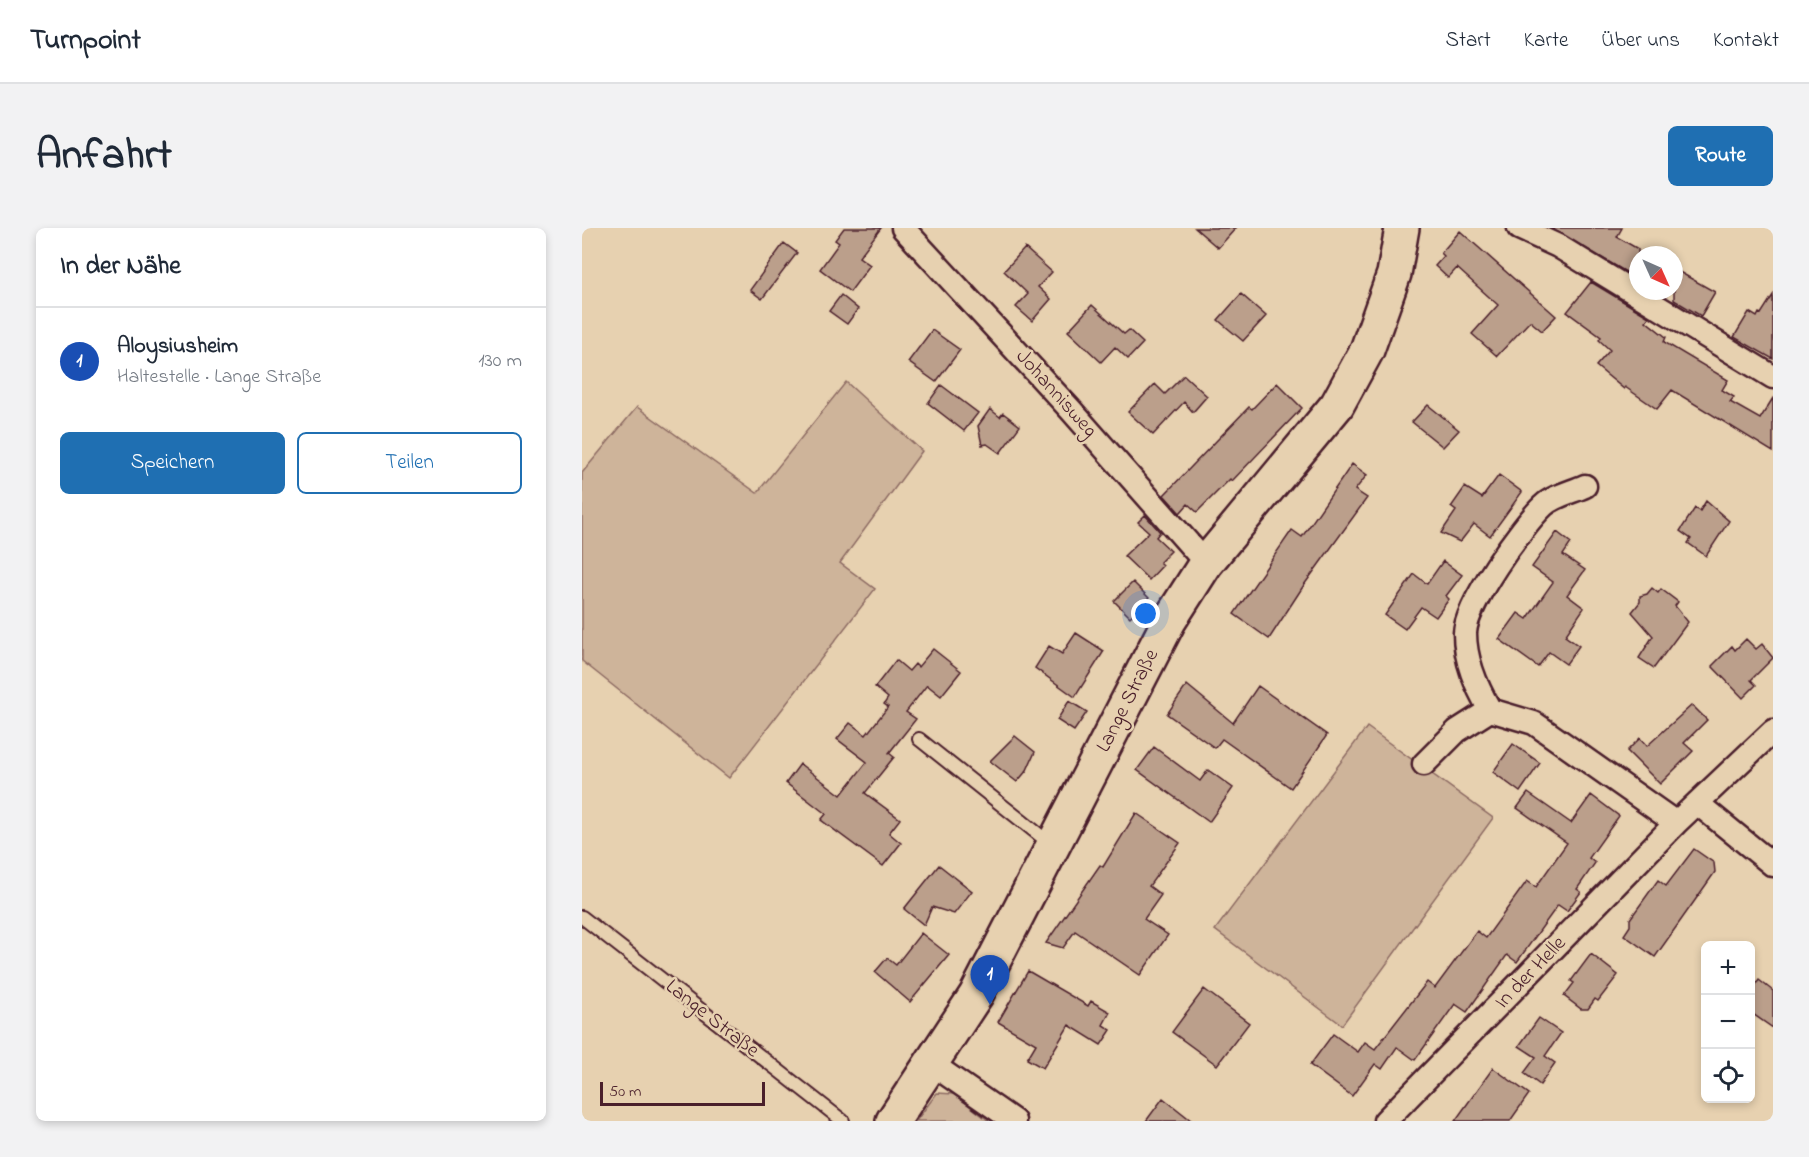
<!DOCTYPE html>
<html lang="de">
<head>
<meta charset="utf-8">
<style>
	body { margin:0; font-family:"Indie Flower",sans-serif; background:#f2f2f3; color:#1f2937 }
	.controls { position:absolute; right:18px; bottom:18px; display:grid; overflow:hidden; border-radius:9px; box-shadow:0 3px 9px #0003 }
	.controls button { width:54px; height:54px; display:grid; place-items:center; padding:0; border:0; border-bottom:2px solid #e0e1e3; background:#fff; color:#1f2937; font:30px sans-serif }
	.compass { position:absolute; left:1047px; top:18px; width:54px; height:54px; border-radius:50%; background:#fff; box-shadow:0 3px 9px #0003; rotate:135deg }
	.scale { position:absolute; left:18px; bottom:15px; width:165px; box-sizing:border-box; padding-left:6px; border:3px solid #4a1f2b; border-top:0; font-size:16px; line-height:21px; white-space:nowrap; color:#4a1f2b; -webkit-text-stroke:4px #e7d1b0; paint-order:stroke }
	.you { position:absolute; left:564px; top:386px; width:21px; height:21px; margin:-15px; border:4px solid #fff; border-radius:50%; background:#1a73e8; box-shadow:0 0 0 9px #1a73e833 }
	.badge { display:grid; place-items:center; width:39px; height:39px; border-radius:50%; background:#1f6fb2; color:#fff; font-size:20px; font-weight:700 }
	.pin { position:absolute; translate:-50% -50px; filter:drop-shadow(0 2px 3px #0008) }
	.pin::after { content:''; position:absolute; top:32px; width:21px; height:18px; background:inherit; clip-path:polygon(0 0,100% 0,50% 100%) }
	.list { margin:0; padding:0; list-style:none }
	h2 { display:flex; justify-content:space-between; align-items:center; height:78px; margin:0; padding:0 24px; font-size:26px }
	h2 small { font-size:20px; font-weight:400; color:#747a83 }
	.list li { display:grid; grid-template-columns:39px 1fr auto; gap:18px; align-items:center; box-sizing:border-box; height:108px; padding:0 24px; border-top:2px solid #e0e1e3 }
	.list b { display:block; font-size:22px; white-space:nowrap }
	.list p { margin:0; font-size:20px; white-space:nowrap; color:#747a83 }
	.list em { font-size:20px; font-style:normal; color:#747a83 }
	.actions { display:flex; gap:12px; padding:18px 24px }
	.actions a { flex:1; padding:14px 0; border:2px solid #1f6fb2; border-radius:9px; text-align:center; font-size:21px; color:#1f6fb2 }
	.actions .main { background:#1f6fb2; color:#fff }
	.icon { flex:none; width:33px; height:33px; fill:none; stroke:currentColor; stroke-width:2; stroke-linecap:round; stroke-linejoin:round }
	.map { position:relative; flex:none; width:1191px; height:893px; overflow:hidden; border-radius:9px }
	header { display:flex; align-items:center; gap:36px; box-sizing:border-box; height:84px; padding:0 30px; background:#fff; border-bottom:2px solid #e0e1e3 }
	header strong { font-size:28px }
	nav { display:flex; gap:33px; margin-inline-start:auto; font-size:21px }
	.intro { display:flex; align-items:center; justify-content:space-between; box-sizing:border-box; height:144px; padding:0 36px }
	h1 { margin:0; font-size:42px }
	.button { padding:15px 27px; border-radius:9px; background:#1f6fb2; color:#fff; font-size:21px; font-weight:700 }
	main { display:flex; gap:36px; padding:0 36px }
	aside { flex:1; background:#fff; border-radius:9px; box-shadow:0 3px 9px #0003 }
	.map>svg:first-child { display:block }
</style>
</head>
<body>
<header>
<strong>Turnpoint</strong>
<nav><a>Start</a><a>Karte</a><a>Über uns</a><a>Kontakt</a></nav>
</header>
<div class="intro"><h1>Anfahrt</h1><a class="button">Route</a></div>
<main>
<aside>
<h2>In der Nähe<small></small></h2>
<ul class="list">
<li><span class="badge" style="background:#1a4fb4">1</span><div><b>Aloysiusheim</b><p>Haltestelle · Lange Straße</p></div><em>130 m</em></li>
</ul>
<div class="actions"><a class="main">Speichern</a><a>Teilen</a></div>
</aside>
<div class="map">
<svg width="1191" height="893" viewBox="0 0 1191 893">
	<rect width="100%" height="100%" fill="#e7d1b0"/>
	<filter id="ink" filterUnits="userSpaceOnUse"><feTurbulence type="fractalNoise" baseFrequency=".0167" numOctaves="2"/><feDisplacementMap in="SourceGraphic" scale="12" xChannelSelector="R" yChannelSelector="G"/><feConvolveMatrix kernelMatrix="1 2 1 2 8 2 1 2 1" color-interpolation-filters="sRGB"/></filter>
	<g filter="url(#ink)">
		<path fill="#ceb49a" stroke="#8c6a62" stroke-width="1.5" d="M264,154l76,69 -82,112 35,26 -146,189 -147,-117v-188l55,-66 120,86z
			M785,499l126,91 -151,207 -127,-95z
			M355,865l17,1 35,27h-73z"/>
		<path fill="#bb9f8b" stroke="#4a1f2b" stroke-width="1.5" d="M262,0h37l-22,29 11,8 -20,27 -30,-23 19,-26 -4,-3z
			M613,0h41l-18,20z
			M969,0h71l-5,9 21,12v30z
			M878,3l96,85 -14,15 -12,-10 -33,35 -25,-22 26,-29 -41,-37 -9,10 -13,-12 9,-10 -3,-3z
			M202,15l13,10 -35,46 -12,-9z
			M443,20l27,24 -14,15 13,12 -19,22 -16,-14 12,-13 -24,-23z
			M1092,41l41,23 -14,24 -27,-16z
			M1009,54l58,35 -3,4 20,16 -2,5 64,38 -6,10 12,7 -4,5 30,17 13,-21v54l-101,-62 -15,19 -32,-22 -1,2 -28,-23 14,-16 -11,-10 2,-3 -34,-25z
			M659,66l25,22 -23,25 -25,-21z
			M259,67l17,14 -11,15 -18,-13z
			M1191,67v64l-39,-22 15,-25 8,5 2,-4 2,1z
			M510,77l32,29 5,-4 14,13 -15,16 -13,-12 -14,15 -33,-31z
			M350,102l28,20 -24,32 -28,-20z
			M602,147l23,21 -14,16 -9,-10 -31,33 -25,-23 27,-28 10,10z
			M695,155l25,25 -70,73 -2,-2 -33,33 -9,-8 -8,9 -16,-18 85,-88 3,2z
			M359,157l37,28 -14,18 -36,-28z
			M846,177l31,25 -16,17 -31,-25z
			M408,181l10,8 3,-4 17,13 -20,27 -13,-9 -5,1 -4,-19z
			M770,236l15,11 -12,15 12,8 -63,87 -35,54 -35,-25 58,-84 10,7z
			M917,247l23,17 -32,44 -16,-12 -14,18 -19,-9 15,-22 -5,-4 14,-20 17,11z
			M1124,273l23,20 -23,35 -18,-13 3,-4 -11,-8 15,-23 5,3z
			M563,287l15,17 -4,5 15,14 -11,11 3,3 -14,15 -25,-24 25,-24 -11,-10z
			M975,304l14,11 -8,12 22,15 -18,25 17,13 -19,28 14,10 -13,18 -17,-12 -11,15 -39,-28 19,-26 9,6 26,-37 -21,-15z
			M861,333l19,14 -16,21 3,3 -13,18 -15,-10 -16,22 -20,-14 29,-41 13,10z
			M551,354l16,16 -19,19 -16,-16z
			M1070,360l6,5 3,-4 17,13 -3,4 13,16 -34,46 -15,-10 14,-22 -21,-24 8,-10v-6l7,-2z
			M494,405l28,18 -29,46 -40,-29 14,-22 13,8z
			M1164,411l10,10 6,-5 11,14 -22,22 5,5 -13,13 -31,-32 20,-20 3,4z
			M351,421l28,22 -20,25 -14,-11 -21,27 10,7 -27,34 5,4 -29,36 35,26 -11,14 12,10 -18,23 -62,-46 5,-6 -40,-31 14,-19 41,31 26,-33 -30,-23 13,-16 16,12 22,-28 -4,-3 4,-6 -13,-11 21,-27 13,11 6,-7 3,3z
			M605,457l46,38 25,-37 69,49 -36,53 -69,-49 -7,9 -48,-34z
			M487,473l18,11 -13,19 -17,-11z
			M1110,477l15,15 -23,23 9,8 -33,33 -33,-33 13,-13 7,8z
			M433,508l20,16 -8,18 -10,12 -27,-21z
			M931,516l27,19 -20,29 -27,-20z
			M572,519l46,34 8,-11 25,18 -24,34 -72,-52z
			M946,565l43,30 20,-28 28,21 -30,42 6,5 -18,26 4,3 -14,19 -9,-6 -41,57 -10,-7 -40,57 -12,-8 -40,56 -18,-13 -15,22 -7,-5 -23,32 -42,-31 23,-31 25,18 7,-10 10,7 52,-67 8,6 42,-57 9,7 41,-57 9,6 31,-44 -50,-35z
			M554,585l44,30 -31,43 12,9 -17,24 24,16 -28,40 -65,-44 -12,17 -17,-5 54,-78 3,2z
			M1112,621l20,14 1,9 -60,85 -31,-22 6,-9v-7l28,-39 8,6z
			M357,637l33,26 -18,23 -22,-7 -8,18 -20,-16z
			M339,705l28,22 -39,47 -35,-30 12,-14 9,7z
			M1009,726l27,21 -20,26 -3,-2 -7,10h-7l-17,-13 10,-13 -3,-2z
			M446,743l60,35 3,-5 19,11 -7,13 8,5 -10,15 -32,-20 -26,43 -16,-9 9,-15 -38,-22z
			M1177,752l14,11v37l-23,-16v-20z
			M622,761l45,34 -32,42 -45,-33z
			M957,790l22,15 -16,23 10,7 -15,22 -16,-12 12,-16 -17,-11z
			M911,840l36,26 -19,27h-55z
			M581,870l29,23h-46z"/>
		<g fill="none" stroke-linecap="round" stroke-linejoin="round">
			<defs>
				<path id="lane" d="M337,511l133,106
					M0,689l261,204"/>
				<path id="street" d="M321,0l167,181 136,154
					M937,0l39,18 215,131
					M908,482c-14,-24 -25,-49 -25,-77 1,-29 57,-107 78,-127 10,-10 29,-14 42,-20
					M842,536l33,-33 33,-21 44,13 142,100
					M1115,575l76,62
					M350,836l82,57
					M803,893l291,-298 97,-92"/>
				<path id="secondary" d="M311,893l83,-126 193,-374 37,-58 131,-158 30,-55 27,-76 8,-46"/>
			</defs>
			<use href="#lane" stroke="#4a1f2b" stroke-width="16"/>
			<use href="#street" stroke="#4a1f2b" stroke-width="27"/>
			<use href="#secondary" stroke="#4a1f2b" stroke-width="38"/>
			<use href="#lane" stroke="#e7d1b0" stroke-width="12"/>
			<use href="#street" stroke="#e7d1b0" stroke-width="22"/>
			<use href="#secondary" stroke="#e7d1b0" stroke-width="33"/>
		</g>
	</g>
	<g text-anchor="middle" dominant-baseline="central" stroke-width="5" stroke-linejoin="round" paint-order="stroke">
		<g font-size="21" fill="#4a1f2b" stroke="#e7d1b0">
			<text transform="translate(474 166) rotate(48)">Johannisweg</text>
			<text transform="translate(546 473) rotate(-63)">Lange Straße</text>
			<text transform="translate(949 745) rotate(-46)">In der Helle</text>
			<text transform="translate(130 791) rotate(38)">Lange Straße</text>
		</g>
	</g>
</svg>
<div class="controls">
<button>+</button>
<button>−</button>
<button><svg class="icon" aria-label="locate" viewBox="0 0 24 24"><circle cx="12" cy="12" r="6"/><path d="M12 2v4M12 18v4M2 12h4M18 12h4"/></svg></button>
</div>
<svg class="compass" viewBox="-18 -18 36 36"><path d="M0-13l5 13h-10z" fill="#e53935"/><path d="M0 13l5-13h-10z" fill="#747a83"/></svg>
<div class="scale">50 m</div>
<div class="you"></div>
<div class="pin badge" style="left:408px;top:777px;background:#1a4fb4">1</div>
</div>
</main>
</body>
</html>
